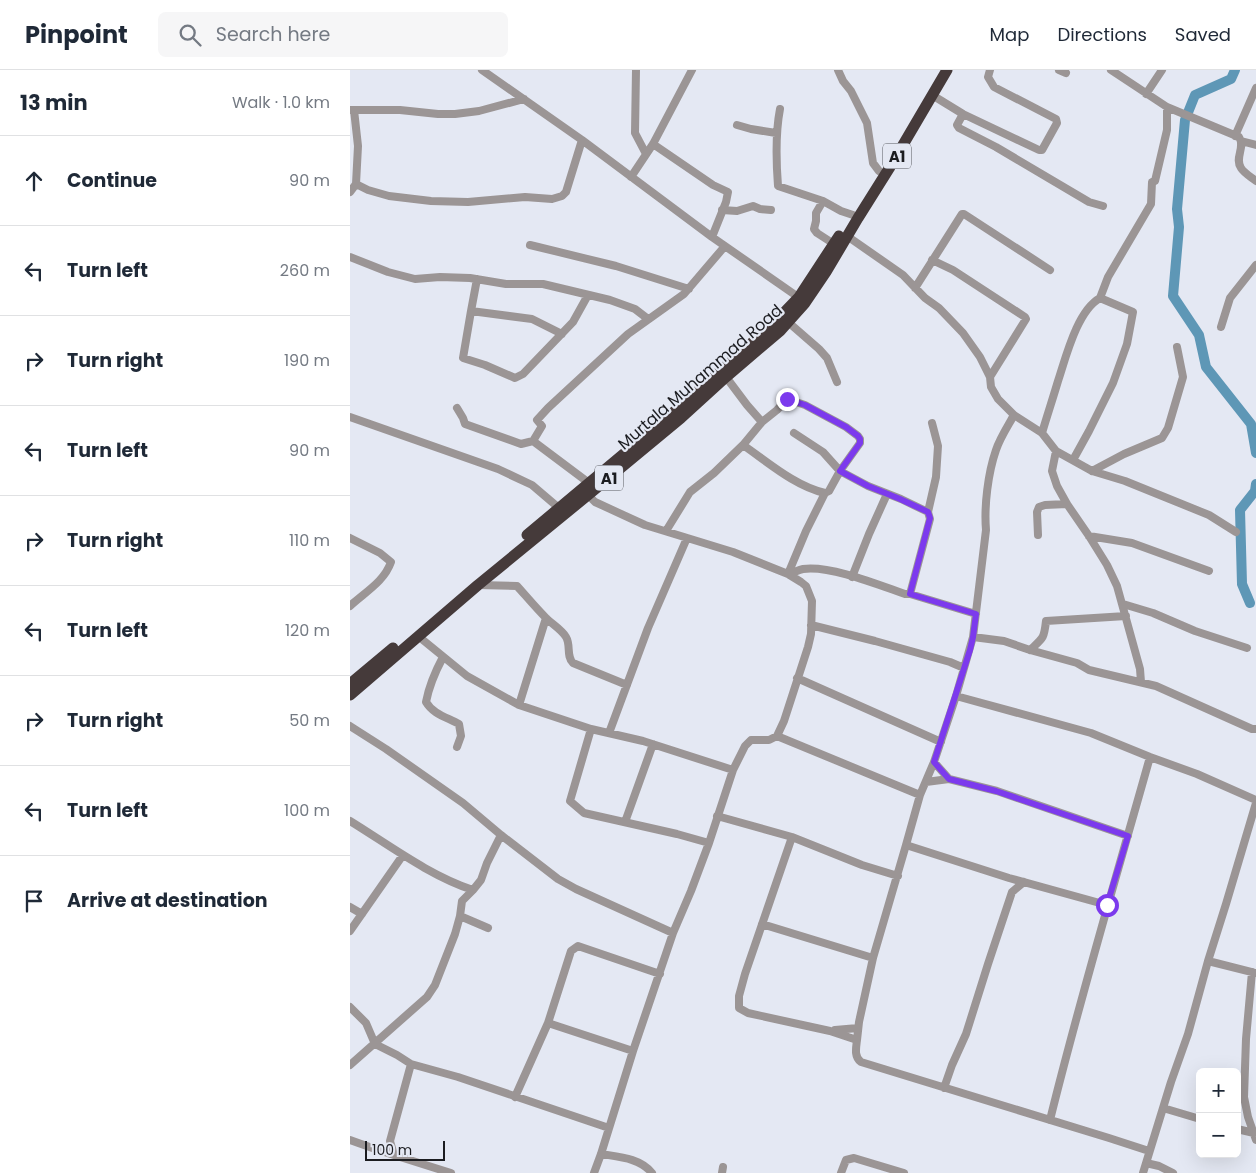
<!DOCTYPE html>
<html lang="en">
<head>
<meta charset="utf-8">
<style>
	body { margin:0; font-family:Poppins,sans-serif; background:#f6f6f7; color:#1f2937 }
	.controls { position:absolute; right:15px; bottom:15px; display:grid; overflow:hidden; border-radius:8px; box-shadow:0 5px 20px #0002 }
	.controls button { width:45px; height:45px; display:grid; place-items:center; padding:0; border:0; border-bottom:1px solid #e0e1e3; background:#fff; color:#1f2937; font:25px sans-serif }
	.scale { position:absolute; left:15px; bottom:12px; width:80px; box-sizing:border-box; padding-left:5px; border:2px solid #1b1c20; border-top:0; font-size:14px; line-height:18px; white-space:nowrap; color:#1b1c20; -webkit-text-stroke:4px #e4e8f3; paint-order:stroke }
	.stop { position:absolute; width:15px; height:15px; margin:-11px; border:4px solid #7c3aed; border-radius:50%; background:#fff }
	.stop.end { background:#7c3aed; border-color:#fff; box-shadow:0 1px 5px #0008 }
	.list { margin:0; padding:0; list-style:none }
	h2 { display:flex; justify-content:space-between; align-items:center; height:65px; margin:0; padding:0 20px; font-size:21px }
	h2 small { font-size:16px; font-weight:400; color:#747a83 }
	.list li { display:grid; grid-template-columns:32px 1fr auto; gap:15px; align-items:center; box-sizing:border-box; height:90px; padding:0 20px; border-top:1px solid #e0e1e3 }
	.list b { display:block; font-size:19px; white-space:nowrap }
	.list em { font-size:16px; font-style:normal; color:#747a83 }
	.icon { flex:none; width:28px; height:28px; fill:none; stroke:currentColor; stroke-width:2; stroke-linecap:round; stroke-linejoin:round }
	.map { position:relative; flex:none; width:906px; height:1103px; overflow:hidden }
	header { display:flex; align-items:center; gap:30px; box-sizing:border-box; height:70px; padding:0 25px; background:#fff; border-bottom:1px solid #e0e1e3 }
	header strong { font-size:24px }
	nav { display:flex; gap:28px; margin-inline-start:auto; font-size:18px }
	.search { width:350px; height:45px; background:#f6f6f7; display:flex; align-items:center; gap:12px; box-sizing:border-box; padding:0 18px; border-radius:8px; color:#747a83; font-size:19px }
	main { display:flex }
	aside { flex:1; background:#fff }
	.map>svg:first-child { display:block }
</style>
</head>
<body>
<header>
<strong>Pinpoint</strong>
<div class="search"><svg class="icon" aria-label="search" viewBox="0 0 24 24"><circle cx="10" cy="10" r="6"/><path d="M15 15l6 6"/></svg>Search here</div>
<nav><a>Map</a><a>Directions</a><a>Saved</a></nav>
</header>
<main>
<aside>
<h2>13 min<small>Walk · 1.0 km</small></h2>
<ul class="list">
<li><svg class="icon" aria-label="ahead" viewBox="0 0 24 24"><path d="M12 20V5M6 11l6-6 6 6"/></svg><div><b>Continue</b></div><em>90 m</em></li>
<li><svg class="icon" aria-label="left" viewBox="0 0 24 24"><path d="M17 20v-9H6M10 6l-5 5 5 5"/></svg><div><b>Turn left</b></div><em>260 m</em></li>
<li><svg class="icon" aria-label="right" viewBox="0 0 24 24"><path d="M7 20v-9h11M14 6l5 5-5 5"/></svg><div><b>Turn right</b></div><em>190 m</em></li>
<li><svg class="icon" aria-label="left" viewBox="0 0 24 24"><path d="M17 20v-9H6M10 6l-5 5 5 5"/></svg><div><b>Turn left</b></div><em>90 m</em></li>
<li><svg class="icon" aria-label="right" viewBox="0 0 24 24"><path d="M7 20v-9h11M14 6l5 5-5 5"/></svg><div><b>Turn right</b></div><em>110 m</em></li>
<li><svg class="icon" aria-label="left" viewBox="0 0 24 24"><path d="M17 20v-9H6M10 6l-5 5 5 5"/></svg><div><b>Turn left</b></div><em>120 m</em></li>
<li><svg class="icon" aria-label="right" viewBox="0 0 24 24"><path d="M7 20v-9h11M14 6l5 5-5 5"/></svg><div><b>Turn right</b></div><em>50 m</em></li>
<li><svg class="icon" aria-label="left" viewBox="0 0 24 24"><path d="M17 20v-9H6M10 6l-5 5 5 5"/></svg><div><b>Turn left</b></div><em>100 m</em></li>
<li><svg class="icon" aria-label="arrive" viewBox="0 0 24 24"><path d="M6 21V4h12l-3 4 3 4H6"/></svg><div><b>Arrive at destination</b></div></li>
</ul>
</aside>
<div class="map">
<svg width="906" height="1103" viewBox="0 0 906 1103">
	<rect width="100%" height="100%" fill="#e4e8f3"/>
	<g fill="none" stroke-linecap="round" stroke-linejoin="round">
		<path stroke="#5e97b6" stroke-width="10" d="M885,0l-4,9 -36,16 -10,25 -8,89 2,18 -6,69 26,39 7,32 45,57 5,29
			M900,533l-8,-19 -2,-74 15,-19 1,-7"/>
		<path stroke="#9b9595" stroke-width="8" d="M132,0l100,70 130,97 89,62
			M286,0l-1,63 11,21
			M488,0l5,11 8,10 16,32 6,40 6,8
			M709,0l7,3
			M761,0l56,37 72,30c7,10 -5,21 2,31 3,5 10,9 15,13
			M796,24l16,-24
			M582,25l31,19 76,36h3l15,-27 -1,-4 -62,-32 -6,-10 2,-7
			M430,39c-5,26 -4,51 -2,77l45,15 18,10 12,4
			M0,40h50l38,4h17l24,-3 45,-12
			M613,44l-6,11 2,3 37,19 93,55 14,4
			M387,55l14,4 25,4
			M885,66l21,-48
			M891,71l15,4
			M303,74l60,41 15,7 -2,10 -14,35
			M281,107l22,-33 39,-74
			M6,114l12,6 21,6 42,5 37,1 57,-5 27,2 10,-3 4,-4 16,-52
			M0,122l6,-8 2,-38 -4,-36
			M473,131l-7,12v8l-2,8 3,4 17,11
			M372,140l15,1 16,-5 7,3 11,1
			M497,166l56,39 22,23 14,10 24,25 17,24 10,20 1,10 7,12 16,16 28,18 14,18 36,20 33,10 84,34 27,17
			M180,175l86,21 73,23
			M0,187l38,15 27,7 25,-2 30,1 36,6h37l67,16 25,9 13,10
			M582,190l21,10 72,47 1,2 -36,58
			M127,209l-6,32 61,8 30,15
			M565,218l47,-74h2l86,56
			M121,241l-8,47 22,7 30,13 8,-4 50,-52 15,-27
			M438,252l31,27 8,9 10,24
			M871,257l9,-29 26,-33
			M376,307l21,28 15,17
			M107,338l6,10 2,6 56,20 12,-3
			M664,345c-6,11 -14,23 -18,35 -8,23 -12,56 -10,80l-13,107 -17,59 -22,66 -14,33 -14,50 103,33 98,27
			M0,347l148,52 34,16 27,23
			M444,363l29,19 17,19 28,15 33,13 27,13
			M692,363c5,-17 11,-35 16,-52 8,-24 19,-70 42,-83l8,-21 43,-73 1,-22 3,-1 12,-51v-23
			M393,375c26,18 52,41 82,48
			M706,381l-4,20 5,15 10,18 22,32 18,29 10,21 23,83 1,13
			M723,390l16,-29 24,-48 14,-39 6,-32 -33,-14
			M742,401l32,-17 38,-16 6,-10 15,-51 -6,-30
			M239,413l-56,-42 9,-15 -5,-6 11,-12 80,-74 56,-40 41,-48
			M238,425l7,7 50,23 88,27 55,22 13,8 5,4 6,15 -1,33 -3,13 -24,74 -7,15 -8,4h-18l-6,6 -12,24 -24,73 -18,48 -18,42 -40,118 -32,103 -7,19
			M316,461l24,-39 24,-19 29,-28 19,-23 15,-12 10,-11 18,6 41,22 12,9 2,3v4l-20,28 -11,20 -4,2 -19,38 -18,43
			M688,465l-1,-23 2,-5 6,-2 22,-1
			M739,466l43,7 77,28
			M0,468l30,15 11,9c-7,20 -26,30 -41,44
			M438,504c5,-1 10,-4 15,-5 27,-4 76,16 102,25h5l20,-75 -2,-7 8,-35 2,-31 -6,-23
			M502,507l17,-43 18,-40
			M128,515l39,1c9,10 19,22 29,32 7,7 15,11 20,19 5,8 0,19 7,26l54,22
			M560,524l66,20
			M773,534l30,9 42,18 52,17
			M461,555l64,16 75,21 14,6
			M68,566l49,40 52,29 72,24 52,12 90,29
			M623,567l31,4 26,9 47,13 12,7 67,16 96,43h4
			M680,580c13,-12 14,-11 16,-29l80,-5
			M93,587c-8,15 -14,29 -17,45 7,12 20,15 33,22l2,12 -4,11
			M447,608l144,64
			M606,626l135,37 59,24 47,17 59,26
			M169,635l27,-87
			M0,656l36,23 77,54 38,32 57,44 18,10 97,44
			M241,659l-21,72 14,12 93,21 32,9
			M259,663l39,-105 39,-90
			M427,666l143,59
			M584,692l15,17
			M576,712l23,-3 48,12 131,45
			M367,746l75,21 70,28 36,11
			M0,751c39,24 80,55 123,69
			M275,752l28,-78
			M442,767l-47,137 -6,22v12l9,5 82,18 27,9c-1,8 -3,17 4,22l248,76 40,13
			M0,837l12,7
			M110,846l28,12
			M412,854l111,34
			M0,861l53,-76
			M858,891l48,12
			M902,902l-6,67 -2,58 4,20 8,23
			M0,937l16,16 9,21 22,11 14,9 47,13 151,51
			M198,953l85,28
			M485,960l23,-2
			M507,970l2,-18 14,-64 33,-113
			M0,995l77,-68 8,-12 20,-51 5,-18 2,-15 11,-11 8,-10 6,-17 14,-28
			M594,1018l8,-23 14,-31 22,-70 24,-72 12,-10
			M165,1027l33,-74 23,-72 7,-5 82,28
			M813,1038l37,11
			M700,1050c30,-122 66,-242 100,-363
			M887,1059l17,4
			M0,1070l28,10 73,23
			M251,1084c18,3 39,4 51,19
			M44,1085l-4,-14 21,-77
			M796,1093l13,3 14,7
			M372,1103l1,-6
			M491,1103l5,-13 8,-2 50,15
			M793,1103l28,-91 17,-48 20,-73 18,-57 30,-101"/>
		<path stroke="#453a3a" stroke-width="11" d="M177,465l148,-124 97,-86 27,-28 40,-61
			M0,614l43,-36
			M0,625l128,-110 110,-90 93,-77 45,-41 54,-46 8,-9 17,-19 21,-31 32,-54 32,-51 57,-97"/>
	</g>
	<g fill="none" stroke-linecap="round" stroke-linejoin="round">
		<path stroke="#7c3aed" stroke-width="6" d="M437,329l18,6 41,22 12,9 2,3v4l-20,28 28,15 32,13 28,13 2,6 -20,76 66,20 -3,23 -3,13 -36,112 15,17 47,12 132,45 -21,69"/>
	</g>
	<g text-anchor="middle" dominant-baseline="central" stroke-width="4.5" stroke-linejoin="round" paint-order="stroke">
		<g fill="#e4e8f3" stroke="#57595f" stroke-width="1">
			<rect x="533" y="73.5" width="28" height="25" rx="4"/>
			<rect x="245" y="395.5" width="28" height="25" rx="4"/>
		</g>
		<g font-size="15" font-weight="bold" fill="#1b1c20">
			<text x="547" y="86">A1</text>
			<text x="259" y="408">A1</text>
		</g>
		<g font-size="16" fill="#1b1c20" stroke="#e4e8f3">
			<text transform="translate(350 307) rotate(-41)">Murtala Muhammad Road</text>
		</g>
	</g>
</svg>
<div class="controls">
<button>+</button>
<button>−</button>
</div>
<div class="scale">100 m</div>
<div class="stop" style="left:757px;top:835px"></div>
<div class="stop end" style="left:437px;top:329px"></div>
</div>
</main>
</body>
</html>
